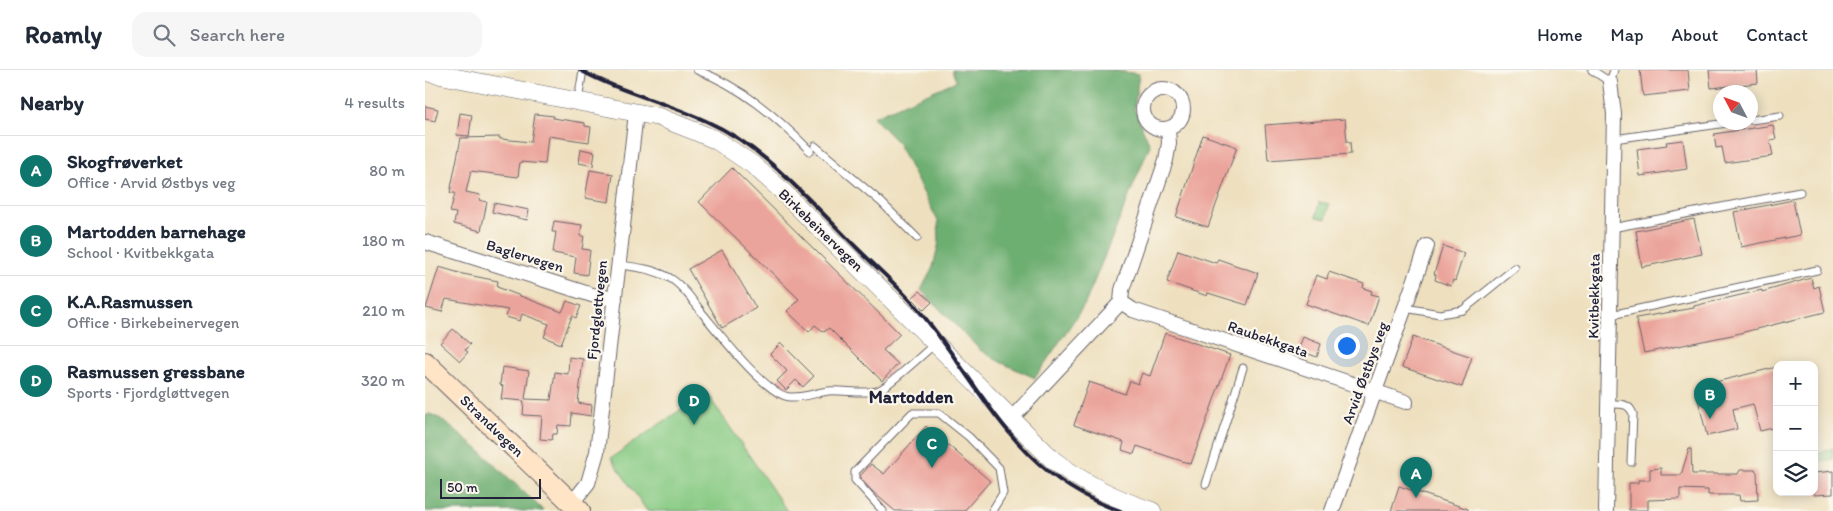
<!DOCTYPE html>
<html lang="en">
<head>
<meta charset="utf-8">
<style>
	body { margin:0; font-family:Itim,sans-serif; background:#f6f6f7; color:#1f2937 }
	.controls { position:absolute; right:15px; bottom:15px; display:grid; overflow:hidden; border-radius:10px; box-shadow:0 2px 12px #0003 }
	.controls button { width:45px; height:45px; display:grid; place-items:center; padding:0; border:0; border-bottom:1px solid #e0e1e3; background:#fff; color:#1f2937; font:25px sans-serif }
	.compass { position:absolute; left:1288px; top:15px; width:45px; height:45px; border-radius:50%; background:#fff; box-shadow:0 2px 12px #0003; rotate:311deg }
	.scale { position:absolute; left:15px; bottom:12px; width:101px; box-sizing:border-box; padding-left:5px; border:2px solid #22223b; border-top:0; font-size:14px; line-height:18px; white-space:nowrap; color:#22223b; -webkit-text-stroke:4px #fbf7ec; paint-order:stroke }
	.you { position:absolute; left:921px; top:275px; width:18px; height:18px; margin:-12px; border:4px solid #fff; border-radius:50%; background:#1a73e8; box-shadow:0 0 0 8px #1a73e833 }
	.badge { display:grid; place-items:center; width:32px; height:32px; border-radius:50%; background:#0f766e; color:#fff; font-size:16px; font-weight:700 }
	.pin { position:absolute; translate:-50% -41px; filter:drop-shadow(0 1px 2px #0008) }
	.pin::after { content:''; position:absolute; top:26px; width:18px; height:15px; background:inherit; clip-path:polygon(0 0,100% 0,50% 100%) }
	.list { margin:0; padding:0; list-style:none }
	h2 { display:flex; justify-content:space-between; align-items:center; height:65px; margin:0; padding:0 20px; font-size:21px }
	h2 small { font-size:16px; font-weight:400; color:#747a83 }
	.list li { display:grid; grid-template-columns:32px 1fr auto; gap:15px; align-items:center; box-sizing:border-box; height:70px; padding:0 20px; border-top:1px solid #e0e1e3 }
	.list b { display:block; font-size:19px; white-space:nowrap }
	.list p { margin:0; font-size:16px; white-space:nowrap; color:#747a83 }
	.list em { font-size:16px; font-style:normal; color:#747a83 }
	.icon { flex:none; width:28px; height:28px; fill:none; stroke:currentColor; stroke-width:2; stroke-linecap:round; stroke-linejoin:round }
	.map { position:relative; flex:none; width:1408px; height:441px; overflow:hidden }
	header { display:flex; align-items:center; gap:30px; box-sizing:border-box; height:70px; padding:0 25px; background:#fff; border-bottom:1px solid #e0e1e3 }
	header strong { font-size:24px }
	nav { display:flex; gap:28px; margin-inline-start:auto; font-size:18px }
	.search { width:350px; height:45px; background:#f6f6f7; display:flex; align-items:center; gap:12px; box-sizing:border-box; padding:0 18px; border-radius:15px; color:#747a83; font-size:19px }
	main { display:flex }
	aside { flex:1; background:#fff }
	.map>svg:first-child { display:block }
</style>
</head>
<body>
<header>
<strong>Roamly</strong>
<div class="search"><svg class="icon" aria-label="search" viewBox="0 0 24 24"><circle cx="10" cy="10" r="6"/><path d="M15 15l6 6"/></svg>Search here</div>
<nav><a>Home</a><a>Map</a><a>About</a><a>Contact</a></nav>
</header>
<main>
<aside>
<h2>Nearby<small>4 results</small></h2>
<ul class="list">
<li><span class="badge">A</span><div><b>Skogfrøverket</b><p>Office · Arvid Østbys veg</p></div><em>80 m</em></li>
<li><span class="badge">B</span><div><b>Martodden barnehage</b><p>School · Kvitbekkgata</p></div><em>180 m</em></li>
<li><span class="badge">C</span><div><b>K.A.Rasmussen</b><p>Office · Birkebeinervegen</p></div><em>210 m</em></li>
<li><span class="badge">D</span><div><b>Rasmussen gressbane</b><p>Sports · Fjordgløttvegen</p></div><em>320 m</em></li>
</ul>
</aside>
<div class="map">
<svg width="1408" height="441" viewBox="0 0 1408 441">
	<rect width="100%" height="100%" fill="#fbf7ec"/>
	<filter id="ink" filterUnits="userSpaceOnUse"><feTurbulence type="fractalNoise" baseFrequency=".02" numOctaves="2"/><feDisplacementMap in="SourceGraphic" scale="10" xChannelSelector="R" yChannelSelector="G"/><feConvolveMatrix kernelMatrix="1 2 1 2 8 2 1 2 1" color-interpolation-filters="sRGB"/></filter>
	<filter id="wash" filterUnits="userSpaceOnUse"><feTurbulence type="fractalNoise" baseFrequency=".0096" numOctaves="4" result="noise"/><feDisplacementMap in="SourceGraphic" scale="20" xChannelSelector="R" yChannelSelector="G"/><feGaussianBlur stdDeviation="1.12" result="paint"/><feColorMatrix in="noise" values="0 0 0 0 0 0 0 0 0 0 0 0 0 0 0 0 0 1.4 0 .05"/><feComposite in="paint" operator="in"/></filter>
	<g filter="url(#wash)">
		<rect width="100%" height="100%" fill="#eee0bf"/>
		<path fill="#87ca83" stroke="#54765f" d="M894,132l10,2 -3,15 -10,-2z
			M281,322l81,119h-140l-36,-53z
			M1408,378v12l-18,1 -1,-4 4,-3z"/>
		<path fill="#6dae71" stroke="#486856" d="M527,0h157l30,4 -5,35 16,36 -65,159 -50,74 -35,-16 -20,-12 -59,-60 12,-23 6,-25 -1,-21 -41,-79 -24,-25 83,-36z
			M5,344l11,5 38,31 65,61h-119v-95z"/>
		<g id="blocks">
			<path fill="#eba49b" d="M1215,0h48l2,21 -47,5z
				M1284,0h48l1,13 -47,5z
				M0,36l13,3 -3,12 -10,-2z
				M35,43l12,2 -3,21 -12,-1z
				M110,44l19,2 -1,2 32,5v3l6,1 -2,15 -41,-6 -3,28 -25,-2 -2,15 -47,-6 -5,21 14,3 -1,5 8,2 -6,29 -27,-7 2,-11 -6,-1 5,-19h-5l11,-55 39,-1v2l31,3z
				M920,49l2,23h3l1,12 -83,6 -3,-35z
				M1348,55l3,14 -6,1 3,16 -48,7 -3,-16 -6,1 -2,-14z
				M778,65l34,12 -29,80 -32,-10z
				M1258,70l4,29 -47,7 -3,-27 30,-4 -1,-3z
				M156,79l14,3 -2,14 -14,-3z
				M307,98l168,166 -17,16 15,14 -16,17 -53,-53 -5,4 -9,-7 -6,7 -22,-21 12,-12 -100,-97z
				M165,100l23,4 -4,28 -24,-4z
				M1368,130l7,35 -59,12 -7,-35z
				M69,133l35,7 -2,10 -35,-8z
				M1269,149l8,35 -60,13 -6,-36z
				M129,151l28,4 -2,11h4l-2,13 8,1 -3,25 -13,-2 2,-16 -23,-4 3,-21h-4z
				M1018,176l21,7 -9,28 -2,-1 -2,6 -16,-6 1,-5 -2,-1z
				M297,180l34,58 -34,20 -34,-59z
				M753,180l38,13 2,-4 40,14 -11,32 -39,-12 -1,3 -40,-14z
				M14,197l24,7 35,7 -1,6 65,25 5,-11 14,5 -5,12 -4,-2 -11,28 -17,-7 5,-13 -27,-10 -2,7 -14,-4 2,-7 -62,-11 -4,13 -16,-4z
				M904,202l35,12 -1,4 9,3 -1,3 8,2 -10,30 -63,-22 10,-29 11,4z
				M1386,208l3,10 5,-2 6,26 -93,23 -88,18 -8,-35 58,-10v-2l68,-16v2z
				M495,221l12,11 -8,8 -12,-12z
				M28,259l17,15 -5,6 3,2 -8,9 -20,-18z
				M740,263l65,22 -39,109 -54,-18 -3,8 -12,-4 2,-8 -50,-17 15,-43 36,12 5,-13 8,3 4,-11 8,3z
				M878,267l18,7 -4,13 -19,-7z
				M988,267l59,20 -10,30 -60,-20z
				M356,273l33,33 -11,11 -7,-7 -10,10 -9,-9 10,-10 -17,-17z
				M144,287l14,2 -5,44 14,2 -1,11 -19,-3 -1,13 -13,-1 -1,9h-4l-1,6 -12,-1 2,-23 -19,-1 1,-14 -23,-2 2,-13 -3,-1 2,-18 27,4 -4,28 26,1 4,-28 13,2z
				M1352,297v60l-17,4 -7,-27 -20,5 4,20 -30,7 -12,-49z
				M501,356l64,55 -26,30h-69l-22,-19 -13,-14v-2l11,-12 13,10z
				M1264,379h2l1,25h46l2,-4h15l2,2 1,28 -18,1 -1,-6h-31v-5l-28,-1v10l-32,1v10h-19v-27h9v-3h12v-11l11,-1v7h20z
				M1408,401v23l-19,1v-22z
				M974,416l69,23v2h-77z"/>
		</g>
	</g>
	<g filter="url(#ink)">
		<use href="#blocks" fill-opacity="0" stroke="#696469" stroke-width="1"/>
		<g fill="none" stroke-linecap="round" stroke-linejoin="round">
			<defs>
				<path id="service" d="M272,0c45,17 80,47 113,81
					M1167,0l18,12 4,-12
					M153,31l5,-31
					M1326,50l29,-4
					M1189,69l120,-17
					M390,76l66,56 36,36
					M1187,158l188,-36
					M194,195c17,2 35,4 51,13 13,8 24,24 33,36 16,19 64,82 87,83 13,1 25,-4 38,-6 16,-1 34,3 49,0 9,-2 49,-40 59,-48
					M980,238l35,6 23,-4 52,-42
					M1186,245l206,-45
					M1183,334c11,0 21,-2 25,10l-2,48
					M781,414l37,-116
					M458,441l-28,-31v-8l57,-59h27l30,24 30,31 4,25 -11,18"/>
				<path id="minor" d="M718 39a20 20 0 1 1 40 0a20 20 0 1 1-40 0Z
					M0,172l167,53 23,4
					M696,232l12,8 273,92
					M586,349l110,-117 1,-12 44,-130 3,-17 -1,-14
					M147,433l16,-20 9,-31 39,-339
					M907,441l95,-265
					M1181,441l8,-397 -4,-32"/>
				<path id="tertiary" d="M0,2l234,45 38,15 19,8 37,25 26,23 274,272c30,23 64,40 99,51"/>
				<path id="secondary" d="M0,292l155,149"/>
			</defs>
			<use href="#service" stroke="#696469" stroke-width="9"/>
			<use href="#minor" stroke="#696469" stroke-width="16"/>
			<use href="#tertiary" stroke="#696469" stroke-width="19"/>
			<use href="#secondary" stroke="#696469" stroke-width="22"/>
			<use href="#service" stroke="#fff" stroke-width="7"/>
			<use href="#minor" stroke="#fff" stroke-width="14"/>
			<use href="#tertiary" stroke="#fff" stroke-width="18"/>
			<use href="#secondary" stroke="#ffe4c6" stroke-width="20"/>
			<path stroke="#22223b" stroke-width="4" d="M155,0c40,22 85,32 126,51 25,11 49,28 69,46 29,26 56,55 84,83 21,21 45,41 63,64 64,79 94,161 198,197"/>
		</g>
	</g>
	<g text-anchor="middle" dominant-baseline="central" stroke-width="4.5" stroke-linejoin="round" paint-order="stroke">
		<g font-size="15" fill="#22223b" stroke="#fbf7ec">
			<text transform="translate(396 160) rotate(44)">Birkebeinervegen</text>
			<text transform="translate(100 186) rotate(17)">Baglervegen</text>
			<text transform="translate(1169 226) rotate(-89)">Kvitbekkgata</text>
			<text transform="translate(172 240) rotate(-84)">Fjordgløttvegen</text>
			<text transform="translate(843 269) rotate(19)">Raubekkgata</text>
			<text transform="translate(940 303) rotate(-70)">Arvid Østbys veg</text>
			<text transform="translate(67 356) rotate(44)">Strandvegen</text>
		</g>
		<g font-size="18" font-weight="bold" fill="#22223b" stroke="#fbf7ec">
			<text x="486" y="327">Martodden</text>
		</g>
	</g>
</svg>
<div class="controls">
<button>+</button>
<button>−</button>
<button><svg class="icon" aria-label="layers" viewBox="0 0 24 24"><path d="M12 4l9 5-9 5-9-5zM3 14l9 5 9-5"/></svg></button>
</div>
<svg class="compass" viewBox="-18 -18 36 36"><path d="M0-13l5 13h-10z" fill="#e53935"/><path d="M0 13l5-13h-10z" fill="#747a83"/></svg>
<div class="scale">50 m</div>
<div class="you"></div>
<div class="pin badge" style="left:991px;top:428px">A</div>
<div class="pin badge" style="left:1285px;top:349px">B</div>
<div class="pin badge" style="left:507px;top:398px">C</div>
<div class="pin badge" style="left:269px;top:355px">D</div>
</div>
</main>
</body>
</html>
